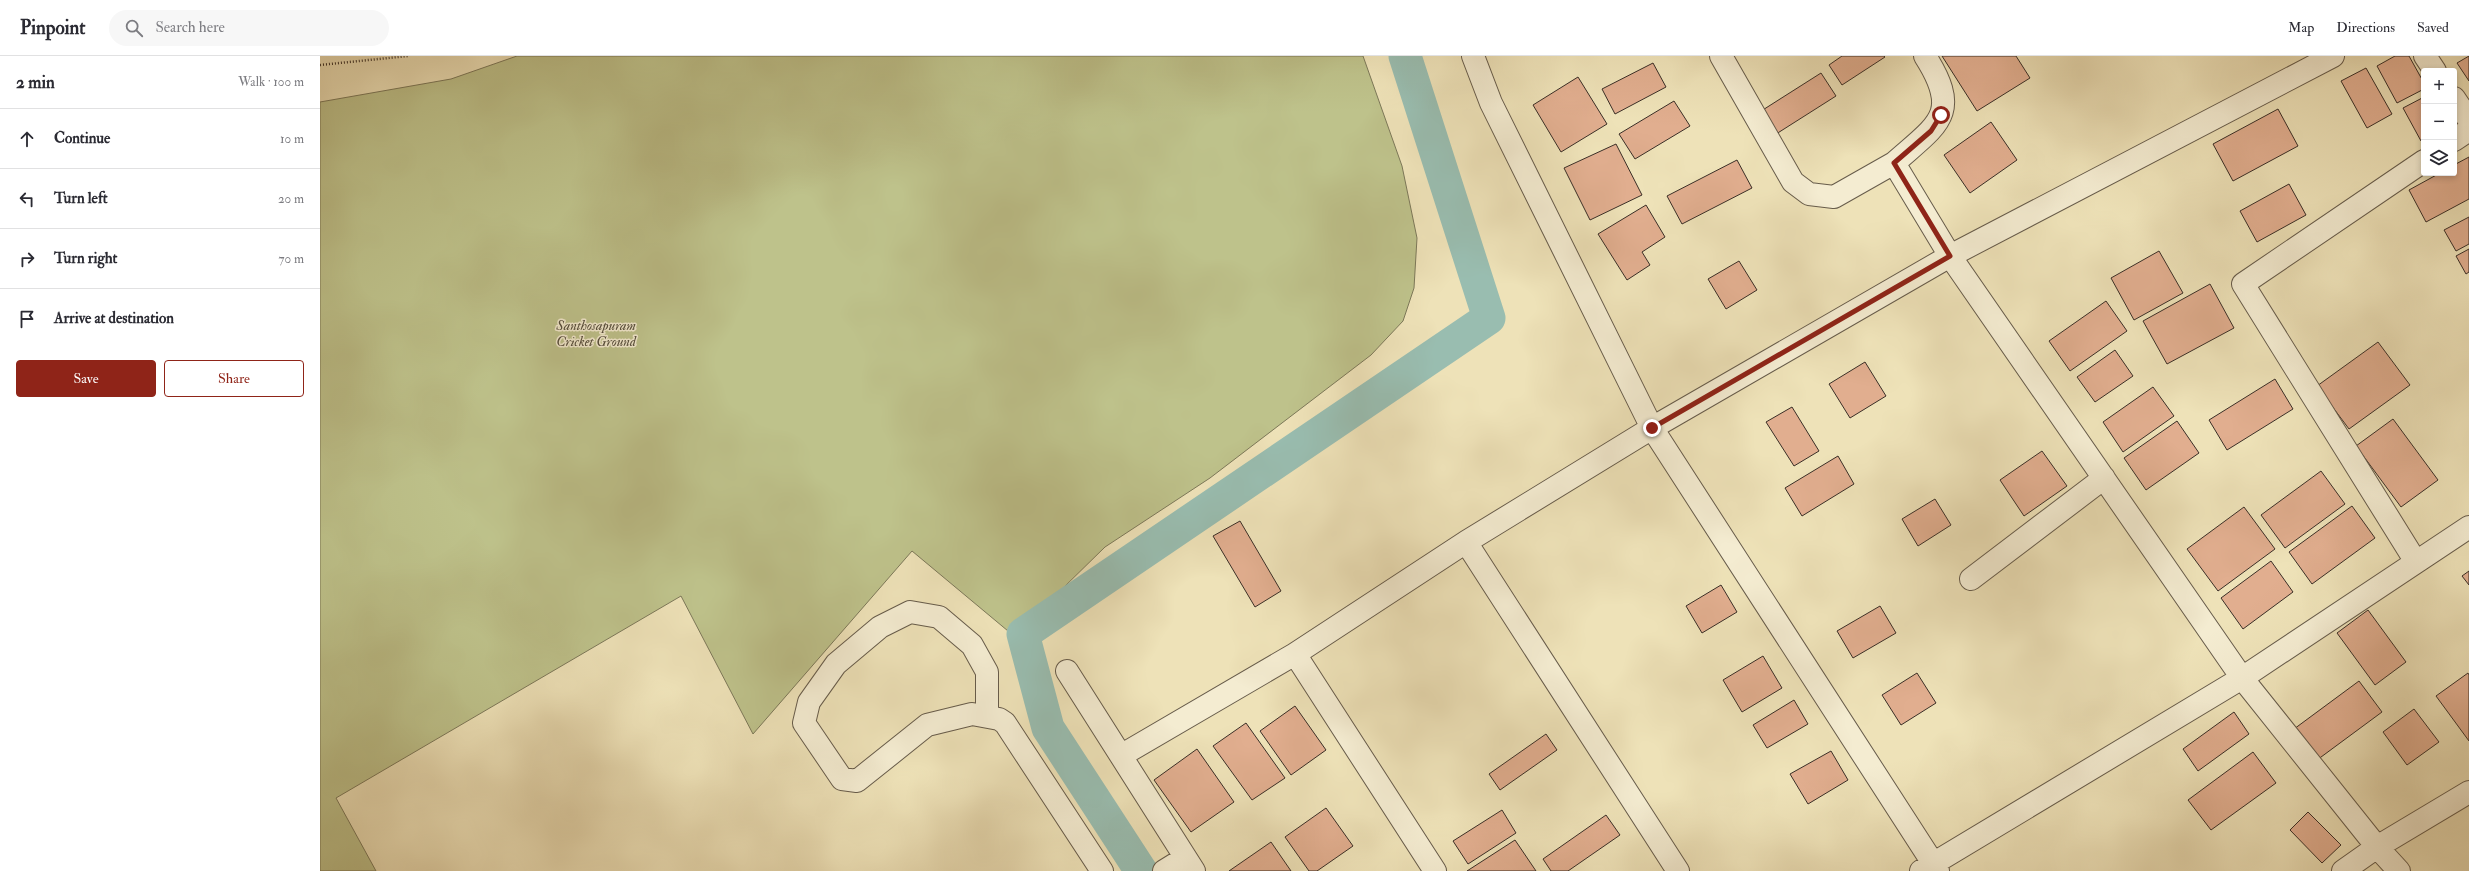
<!DOCTYPE html>
<html lang="en">
<head>
<meta charset="utf-8">
<style>
	body { margin:0; font-family:"IM FELL Double Pica",serif; background:#f7f7f7; color:#2b2b33 }
	.controls { position:absolute; right:12px; top:12px; display:grid; overflow:hidden; border-radius:4px; box-shadow:0 2px 6px #0003 }
	.controls button { width:36px; height:36px; display:grid; place-items:center; padding:0; border:0; border-bottom:1px solid #e1e1e2; background:#fff; color:#2b2b33; font:20px sans-serif }
	.stop { position:absolute; width:12px; height:12px; margin:-9px; border:3px solid #8f2418; border-radius:50%; background:#fff }
	.stop.end { background:#8f2418; border-color:#fff; box-shadow:0 1px 4px #0008 }
	.list { margin:0; padding:0; list-style:none }
	h2 { display:flex; justify-content:space-between; align-items:center; height:52px; margin:0; padding:0 16px; font-size:17px }
	h2 small { font-size:13px; font-weight:400; color:#7c7c81 }
	.list li { display:grid; grid-template-columns:26px 1fr auto; gap:12px; align-items:center; box-sizing:border-box; height:60px; padding:0 16px; border-top:1px solid #e1e1e2 }
	.list b { display:block; font-size:15px; white-space:nowrap }
	.list em { font-size:13px; font-style:normal; color:#7c7c81 }
	.actions { display:flex; gap:8px; padding:12px 16px }
	.actions a { flex:1; padding:9px 0; border:1px solid #8f2418; border-radius:4px; text-align:center; font-size:14px; color:#8f2418 }
	.actions .main { background:#8f2418; color:#fff }
	.icon { flex:none; width:22px; height:22px; fill:none; stroke:currentColor; stroke-width:2; stroke-linecap:round; stroke-linejoin:round }
	.map { position:relative; flex:none; width:2149px; height:815px; overflow:hidden }
	header { display:flex; align-items:center; gap:24px; box-sizing:border-box; height:56px; padding:0 20px; background:#fff; border-bottom:1px solid #e1e1e2 }
	header strong { font-size:19px }
	nav { display:flex; gap:22px; margin-inline-start:auto; font-size:14px }
	.search { width:280px; height:36px; background:#f7f7f7; display:flex; align-items:center; gap:10px; box-sizing:border-box; padding:0 14px; border-radius:22px; color:#7c7c81; font-size:15px }
	main { display:flex }
	aside { flex:1; background:#fff }
	.map>svg:first-child { display:block }
</style>
</head>
<body>
<header>
<strong>Pinpoint</strong>
<div class="search"><svg class="icon" aria-label="search" viewBox="0 0 24 24"><circle cx="10" cy="10" r="6"/><path d="M15 15l6 6"/></svg>Search here</div>
<nav><a>Map</a><a>Directions</a><a>Saved</a></nav>
</header>
<main>
<aside>
<h2>2 min<small>Walk · 100 m</small></h2>
<ul class="list">
<li><svg class="icon" aria-label="ahead" viewBox="0 0 24 24"><path d="M12 20V5M6 11l6-6 6 6"/></svg><div><b>Continue</b></div><em>10 m</em></li>
<li><svg class="icon" aria-label="left" viewBox="0 0 24 24"><path d="M17 20v-9H6M10 6l-5 5 5 5"/></svg><div><b>Turn left</b></div><em>20 m</em></li>
<li><svg class="icon" aria-label="right" viewBox="0 0 24 24"><path d="M7 20v-9h11M14 6l5 5-5 5"/></svg><div><b>Turn right</b></div><em>70 m</em></li>
<li><svg class="icon" aria-label="arrive" viewBox="0 0 24 24"><path d="M6 21V4h12l-3 4 3 4H6"/></svg><div><b>Arrive at destination</b></div></li>
</ul>
<div class="actions"><a class="main">Save</a><a>Share</a></div>
</aside>
<div class="map">
<svg width="2149" height="815" viewBox="0 0 2149 815">
	<rect width="100%" height="100%" fill="#eee2b8"/>
	<filter id="stains"><feTurbulence type="fractalNoise" baseFrequency=".005" numOctaves="4"/><feColorMatrix values="0 0 0 0 .2 0 0 0 0 .09 0 0 0 0 .02 0 0 0 .5 -.17"/></filter>
	<radialGradient id="worn" r=".72"><stop offset=".6" stop-color="#630" stop-opacity="0"/><stop offset="1" stop-color="#630" stop-opacity=".3"/></radialGradient>
	<path fill="#bec28b" stroke="#7c7859" d="M197,0h846l39,110 15,72 -3,50 -11,33 -32,34 -161,123 -105,69 -91,89 -102,-85 -159,183 -72,-138 -345,202 40,73h-56v-769l131,-23z"/>
	<g fill="none" stroke-linecap="round" stroke-linejoin="round">
		<path stroke="#99bdb0" stroke-width="33" d="M821,815l-93,-143 -25,-94 466,-316 -84,-262"/>
	</g>
	<path fill="#e1ae8f" stroke="#3a2f27" d="M1522,0h42l1,1 -43,28 -13,-20z
		M1622,0h74l14,22 -53,33z
		M2075,0h14l15,27v6l-27,14 -20,-37z
		M2149,0v25l-12,-18z
		M1333,7l13,24 -51,27 -13,-25z
		M2046,12l26,46 -25,14 -26,-47z
		M1501,17l15,23 -63,40 -15,-23z
		M1258,21l29,47 -46,28 -28,-47z
		M2104,41v42l-3,2 -18,-33z
		M1354,45l16,25 -55,33 -16,-25z
		M1958,53l20,37 -65,35 -20,-37z
		M1671,66l26,38 -47,33 -26,-38z
		M1296,88l26,51 -52,25 -26,-52z
		M2149,101v42l-43,23 -17,-32 31,-17h14v-8z
		M1417,104l15,28 -70,36 -15,-28z
		M1969,128l17,31 -49,27 -17,-31z
		M1326,149l19,32 -23,15 8,13 -23,15 -29,-46z
		M2149,161v27l-13,7 -12,-21z
		M2149,193v23l-3,2 -10,-18z
		M1839,195l24,42 -49,27 -23,-42z
		M1419,205l18,29 -31,19 -18,-30z
		M1890,228l24,44 -67,36 -24,-43z
		M1786,245l21,30 -57,40 -21,-30z
		M2058,286l32,43 -61,44 -32,-43z
		M1795,294l18,26 -38,26 -18,-25z
		M1545,306l21,34 -36,22 -21,-34z
		M1955,323l18,30 -66,41 -18,-30z
		M1833,331l21,29 -51,36 -20,-30z
		M1472,351l27,44 -25,15 -28,-44z
		M2073,363l45,61 -37,27 -45,-61z
		M1857,365l22,32 -53,37 -22,-32z
		M1722,395l25,35 -43,30 -24,-36z
		M1518,400l16,28 -52,32 -17,-28z
		M2001,415l24,33 -60,44 -24,-33z
		M1615,443l16,26 -33,21 -16,-27z
		M2032,450l23,32 -63,46 -23,-32z
		M1924,451l31,42 -57,42 -31,-42z
		M920,465l41,70 -26,16 -42,-71z
		M1951,505l22,31 -50,37 -22,-31z
		M2149,515v14l-7,-9z
		M1401,529l16,27 -35,21 -16,-27z
		M1560,550l16,27 -43,25 -16,-27z
		M2048,554l38,52 -31,23 -38,-52z
		M1443,600l19,32 -40,24 -19,-32z
		M1597,617l19,30 -35,22 -19,-30z
		M2148,617l1,2v66l-33,-45z
		M2039,625l23,31 -65,48 -23,-31z
		M1474,644l14,24 -41,24 -14,-23z
		M975,650l31,44 -35,25 -31,-44z
		M2094,653l25,33 -32,23 -24,-33z
		M1914,656l15,22 -51,37 -15,-22z
		M926,667l39,55 -33,22 -39,-54z
		M1226,678l11,16 -57,40 -11,-16z
		M877,693l37,53 -43,30 -37,-52z
		M1511,695l17,29 -40,24 -18,-30z
		M1933,696l23,31 -65,47 -23,-30z
		M1006,752l27,38 -36,25h-8l-24,-34z
		M1182,754l14,23 -48,31 -15,-23z
		M1988,756l33,33 -19,18 -32,-33z
		M1286,759l14,20 -52,36h-17l-8,-12z
		M1195,784l21,31h-69z
		M951,786l20,29h-62z"/>
	<g fill="none" stroke-linecap="round" stroke-linejoin="round">
		<defs>
			<path id="minor" d="M1153,0l18,47 161,325 286,443
				M1401,0l72,126 16,12 25,3 60,-34 56,93 292,422 135,169 22,24
				M2105,0l10,15
				M2134,42l15,22
				M2134,84l15,-10
				M1574,107c44,-39 68,-49 31,-107
				M1146,486l212,329
				M2096,506l-173,-278 181,-123
				M1651,523l133,-101
				M747,615l127,200
				M667,660v-44l-15,-27 -33,-28 -29,-5 -30,15 -44,37 -27,38 -5,21 38,56 15,2 70,-56 45,-11 27,5 6,4 97,148
				M802,699l173,-101
				M844,815l21,-13
				M1115,815l-140,-217 171,-112 186,-114 298,-172 383,-200
				M1601,815l321,-193 227,-151
				M2023,815l34,-24 92,-55"/>
		</defs>
		<use href="#minor" stroke="#675c4b" stroke-width="24"/>
		<path stroke="#3a2f27" stroke-width="2.5" stroke-dasharray="1 2" stroke-linecap="butt" d="M0,9l88,-9"/>
		<use href="#minor" stroke="#f4ecd1" stroke-width="22"/>
	</g>
	<g fill="none" stroke-linecap="round" stroke-linejoin="round">
		<path stroke="#8f2418" stroke-width="5" d="M1332,372l298,-172 -56,-93 37,-32 10,-16"/>
	</g>
	<g text-anchor="middle" dominant-baseline="central" stroke-width="3" stroke-linejoin="round" paint-order="stroke">
		<g font-size="14" font-style="italic" fill="#544c3b" stroke="#f4ecd1">
			<text x="276" y="269">Santhosapuram<tspan x="276" dy="16">Cricket Ground</tspan></text>
		</g>
	</g>
	<rect width="100%" height="100%" filter="url(#stains)"/>
	<rect width="100%" height="100%" fill="url(#worn)"/>
</svg>
<div class="controls">
<button>+</button>
<button>−</button>
<button><svg class="icon" aria-label="layers" viewBox="0 0 24 24"><path d="M12 4l9 5-9 5-9-5zM3 14l9 5 9-5"/></svg></button>
</div>
<div class="stop" style="left:1621px;top:59px"></div>
<div class="stop end" style="left:1332px;top:372px"></div>
</div>
</main>
</body>
</html>
